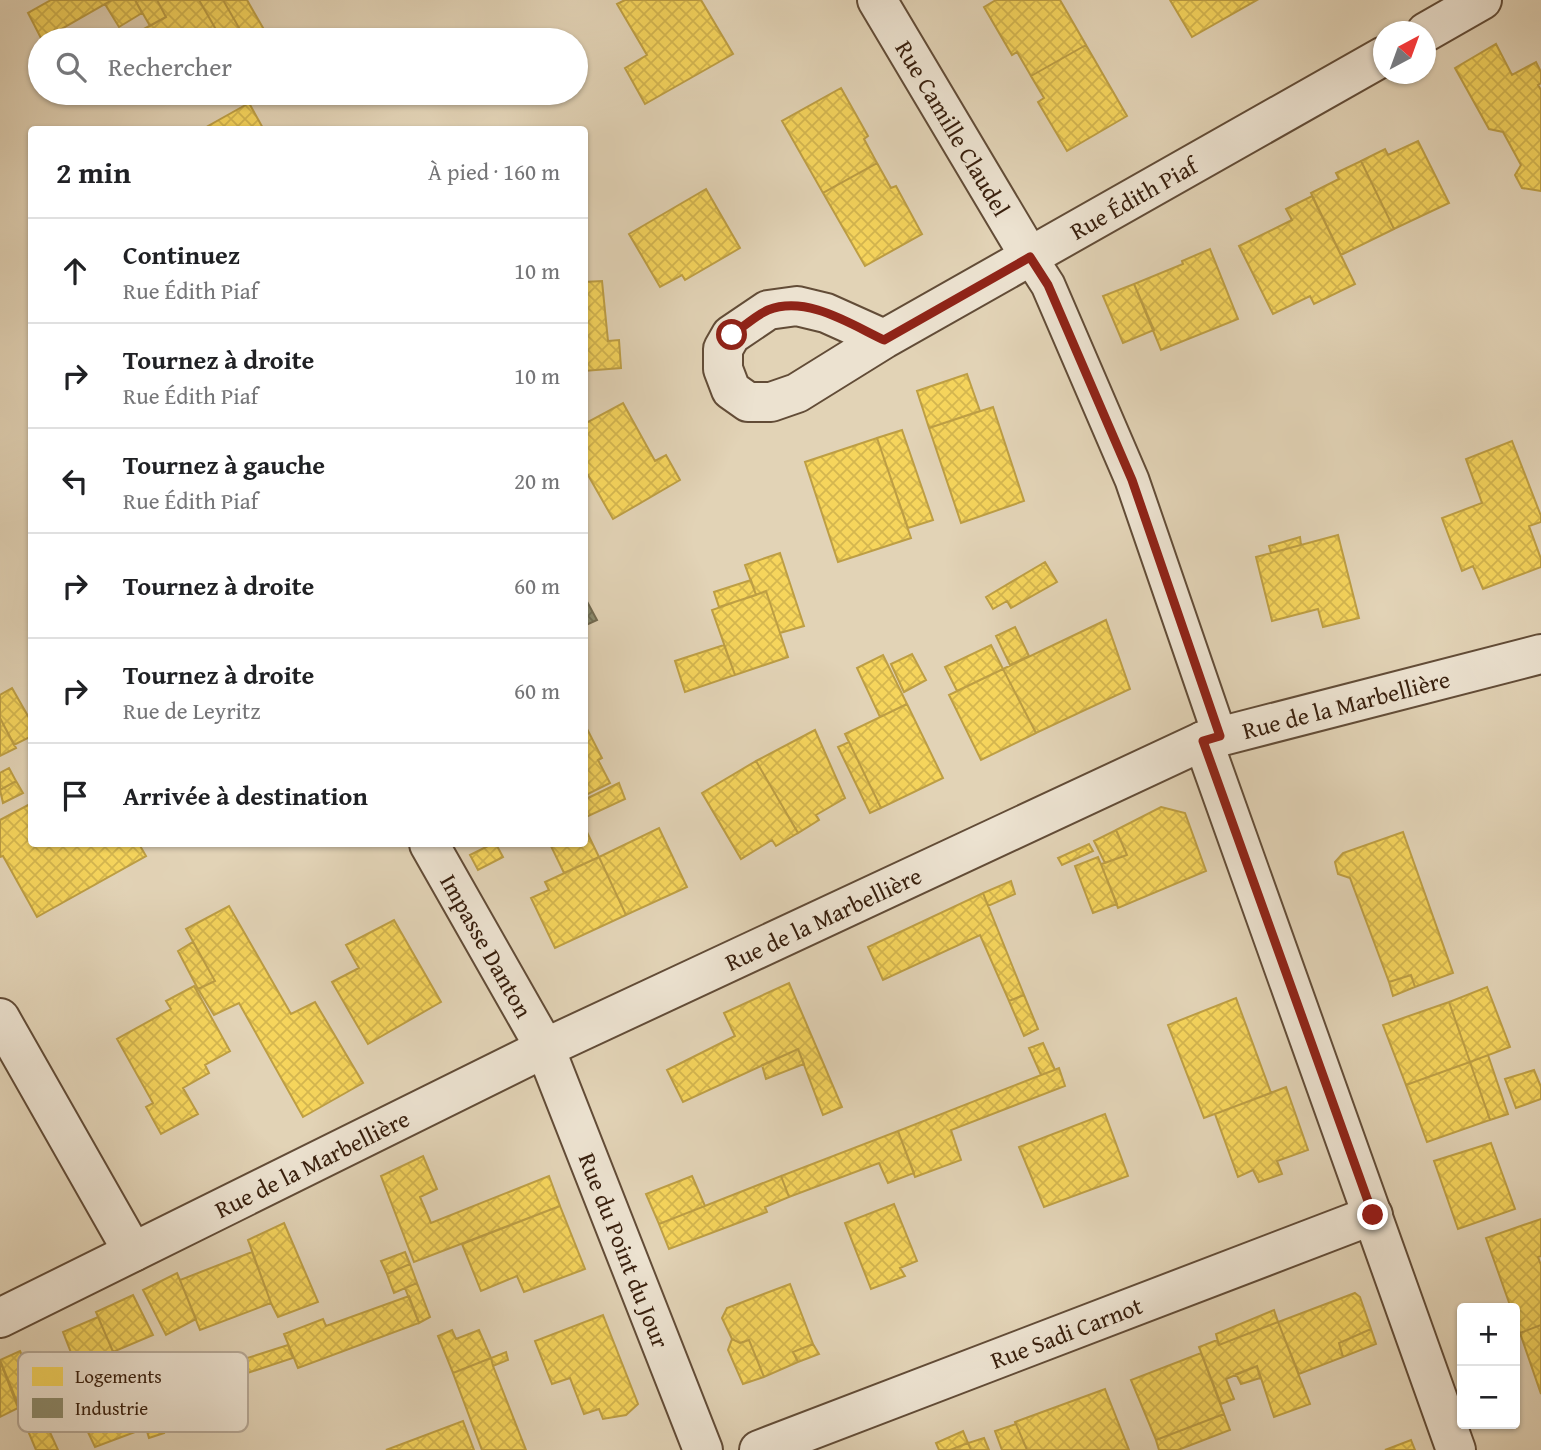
<!DOCTYPE html>
<html lang="fr">
<head>
<meta charset="utf-8">
<style>
	body { margin:0; font-family:"Gentium Book Plus",serif; background:#f6f6f6; color:#202124 }
	.controls { position:absolute; right:21px; bottom:21px; display:grid; overflow:hidden; border-radius:7px; box-shadow:0 2px 5px #0004 }
	.controls button { width:63px; height:63px; display:grid; place-items:center; padding:0; border:0; border-bottom:2px solid #e0e0e0; background:#fff; color:#202124; font:35px sans-serif }
	.compass { position:absolute; left:1373px; top:21px; width:63px; height:63px; border-radius:50%; background:#fff; box-shadow:0 2px 5px #0004; rotate:41deg }
	.stop { position:absolute; width:21px; height:21px; margin:-16px; border:5px solid #8f2418; border-radius:50%; background:#fff }
	.stop.end { background:#8f2418; border-color:#fff; box-shadow:0 2px 7px #0008 }
	.list { margin:0; padding:0; list-style:none }
	h2 { display:flex; justify-content:space-between; align-items:center; height:91px; margin:0; padding:0 28px; font-size:30px }
	h2 small { font-size:23px; font-weight:400; color:#757577 }
	.list li { display:grid; grid-template-columns:46px 1fr auto; gap:21px; align-items:center; box-sizing:border-box; height:105px; padding:0 28px; border-top:2px solid #e0e0e0 }
	.list b { display:block; font-size:26px; white-space:nowrap }
	.list p { margin:0; font-size:23px; white-space:nowrap; color:#757577 }
	.list em { font-size:23px; font-style:normal; color:#757577 }
	.icon { flex:none; width:38px; height:38px; fill:none; stroke:currentColor; stroke-width:2; stroke-linecap:round; stroke-linejoin:round }
	.map { position:relative; flex:none; width:1541px; height:1450px; overflow:hidden }
	.search { position:absolute; background:#fff; box-shadow:0 2px 5px #0004; left:28px; top:28px; width:560px; height:77px; display:flex; align-items:center; gap:18px; box-sizing:border-box; padding:0 24px; border-radius:38px; color:#757577; font-size:26px }
	.panel { position:absolute; background:#fff; box-shadow:0 2px 5px #0004; left:28px; top:126px; width:560px; height:721px; border-radius:7px }
	.map>svg:first-child { display:block }
</style>
</head>
<body>
<div class="map">
<svg width="1541" height="1450" viewBox="0 0 1541 1450">
	<defs>
		<pattern id="homes-cross-hatch" width="8" height="8" patternUnits="userSpaceOnUse" patternTransform="scale(1.75)"><rect width="8" height="8" fill="#f6d55c"/><path d="M0 0l8 8M0 8l8-8" fill="none" stroke="#d4b64f"/></pattern>
		<pattern id="industry-cross-hatch" width="8" height="8" patternUnits="userSpaceOnUse" patternTransform="scale(1.75)"><rect width="8" height="8" fill="#8c8c6e"/><path d="M0 0l8 8M0 8l8-8" fill="none" stroke="#737259"/></pattern>
	</defs>
	<rect width="100%" height="100%" fill="#e2d3b6"/>
	<filter id="stains"><feTurbulence type="fractalNoise" baseFrequency=".00286" numOctaves="4"/><feColorMatrix values="0 0 0 0 .2 0 0 0 0 .09 0 0 0 0 .02 0 0 0 .5 -.17"/></filter>
	<radialGradient id="worn" r=".72"><stop offset=".6" stop-color="#630" stop-opacity="0"/><stop offset="1" stop-color="#630" stop-opacity=".3"/></radialGradient>
	<path fill="url(#homes-cross-hatch)" stroke="#bd9e44" stroke-width="2" d="M51,0h61l-70,40 -14,-27z
		M112,0h23l7,13 -23,14 -14,-23z
		M135,0h22l9,17 -16,9z
		M157,0h42l23,40h-74l-6,-10 24,-13z
		M199,0h24l23,40h-24z
		M223,0h24l23,40h-24z
		M625,0h76l32,54 -88,50 -20,-36 22,-13 -30,-51z
		M996,0h64l26,45 -55,31 -14,-24 -5,3 -28,-48z
		M1170,0h87l-65,37z
		M1496,44l16,31 24,-13 5,10v11l-3,2 3,5v101l-19,-3 -7,-13 6,-10 -18,-33 -14,-3 -34,-61z
		M1086,45l41,71 -60,35 -29,-49 6,-4 -13,-22z
		M841,88l27,48 -4,3 13,24 -54,30 -41,-72z
		M249,103l15,27h-63z
		M1418,141l31,62 -55,26 -33,-68 24,-12 3,6z
		M1361,161l33,68 -53,26 -30,-62 28,-14 -3,-6z
		M877,163l14,25 5,-2 26,48 -57,32 -42,-73z
		M706,189l34,59 -55,32 -3,-5 -22,12 -31,-53z
		M1312,196l43,88 -41,20 -4,-8 -37,18 -34,-68 53,-26 -6,-11z
		M1210,249l28,70 -77,31 -27,-66 49,-20 -1,-3z
		M602,281l6,60 11,-1 2,28 -37,3v-89z
		M1134,284l20,46 -31,13 -20,-47z
		M967,374l13,37 -51,17 -12,-37z
		M623,403l32,58 11,-6 14,25 -67,39 -29,-51v-44z
		M993,407l31,94 -63,22 -32,-95z
		M902,430l31,90 -25,8 -31,-90z
		M877,438l34,100 -73,24 -33,-100z
		M1512,441l29,75v6l-12,4 12,33v8l-58,22 -10,-23 -11,5 -20,-53 40,-15 -16,-44z
		M1338,535l21,83 -36,9 -5,-18 -46,12 -16,-64z
		M1300,537l1,8 -30,8 -2,-7z
		M780,553l24,73 -24,7 -14,-42 -10,4 -11,-30z
		M1045,562l12,20 -46,26 -4,-7 -14,8 -7,-12z
		M751,580l5,15 -37,12 -5,-15z
		M766,591l22,66 -53,18 -23,-65z
		M1106,620l24,69 -94,44 -33,-64z
		M1015,627l14,29 -19,9 -14,-29z
		M724,645l11,30 -50,17 -10,-31z
		M991,645l12,24 -46,22 -12,-24z
		M912,654l14,26 -22,12 -13,-28z
		M883,655l24,49 -27,13 -23,-49z
		M1003,669l33,64 -55,27 -32,-65z
		M12,688l20,35v13l-18,9 -14,-27v-23z
		M907,704l36,74 -62,30 -36,-74z
		M0,718l16,30 -16,8z
		M584,723l18,35 -4,2 12,23 -26,13z
		M815,730l30,68 -29,17 3,5 -21,13 -42,-72z
		M849,742l32,66 -11,5 -32,-66z
		M756,761l42,72 -22,13 -4,-6 -31,19 -39,-66z
		M9,768l7,13 -16,9v-17z
		M16,781l7,12 -20,10 -3,-13z
		M619,783l6,16 -41,19v-18z
		M32,803v41h107l7,12 -109,61 -34,-61 -3,1v-37z
		M1161,807l24,6 21,58 -88,37 -17,-44 26,-9 -11,-25z
		M584,826l15,31 -35,16 -14,-29h34z
		M659,828l28,59 -61,28 -27,-58z
		M1116,830l11,25 -22,8 -11,-22z
		M1403,832l50,141 -38,14 -4,-12 -22,7 -39,-104 -12,-4 -3,-12 8,-9z
		M492,844h4l7,13 -25,13 -8,-15z
		M1089,844l4,7 -31,14 -4,-7z
		M599,857l27,58 -71,33 -24,-50 18,-8 -4,-8z
		M1098,857l19,47 -24,9 -18,-47z
		M1011,881l4,13 -27,12 -5,-13z
		M983,893l41,102 -15,6 -29,-66 -97,45 -15,-33z
		M229,906l62,108 24,-12 48,81 -60,34 -64,-114 -25,12 -16,-26 17,-8 -29,-52z
		M394,920l47,82 -73,42 -36,-62 27,-14 -13,-23z
		M193,942l22,39 -17,8 -20,-38z
		M1411,975l4,12 -22,9 -4,-14z
		M789,983l53,124 -19,8 -25,-66 -115,53 -16,-32 68,-34 -11,-23z
		M194,986l36,65 -25,14 4,8 -26,15 15,26 -37,20 -15,-27 7,-4 -36,-64 54,-30 -5,-8z
		M1487,987l23,60 -40,15 -21,-60z
		M1024,995l14,34 -14,7 -15,-35z
		M1236,998l35,95 -67,25 -36,-93z
		M1449,1002l21,60 -64,23 -23,-60z
		M1043,1043l12,27 -14,5 -12,-27z
		M798,1049l6,15 -38,15 -4,-14z
		M1488,1055l20,59 -18,6 -20,-58z
		M1470,1062l20,58 -63,22 -21,-57z
		M1059,1068l6,18 -114,44 10,30 -46,17 -17,-46z
		M1534,1070l7,17v12l-25,9 -11,-29z
		M1286,1087l22,63 -31,11 5,13 -23,8 -6,-12 -15,7 -23,-63z
		M1105,1114l23,62 -84,31 -25,-60z
		M898,1131l16,42 -26,10 -9,-20 -90,34 -8,-21z
		M1491,1143l24,66 -57,20 -24,-68z
		M423,1156l14,33 -17,8 11,26 118,-47 11,30 -146,56 -33,-86z
		M692,1176l13,30 -46,18 -13,-30z
		M781,1176l8,21 -24,10 2,5 -98,37 -10,-25z
		M894,1204l23,57 -17,7 5,8 -34,13 -26,-66z
		M560,1206l25,63 -61,23 -7,-16 -36,15 -19,-47z
		M1541,1219v37l-3,1 3,8v60l-21,8 -5,-14v-11h-4l-25,-70z
		M284,1223l34,79 -40,15 -7,-14 -23,-63z
		M252,1252l19,51 -71,27 -20,-50z
		M405,1252l5,12 -23,10 -6,-13z
		M410,1264l7,19 -23,10 -7,-19z
		M177,1273l19,46 -30,16 -23,-45z
		M417,1283l13,34 -11,6 -14,-35z
		M790,1284l23,60 -20,8 5,10 -34,15 -15,-37 -9,3 -8,-4 -10,-21 5,-10z
		M1355,1293l5,4 11,32 -32,14 4,14 -44,17 -21,-52z
		M133,1295l20,40 -40,17 -17,-40z
		M409,1296l10,27 -121,45 -14,-34 39,-15 3,7z
		M1274,1310l4,12 -59,23 -3,-11z
		M603,1315l35,89 -12,11 -23,4 -4,-10 -15,5 -14,-36 -18,6 -17,-43z
		M98,1317l48,111 -51,19 -28,-59 17,-7 -7,-13 -14,-36z
		M1278,1322l32,82 -36,13 -17,-51 -31,13 8,20 -13,5 -22,-57 18,-7 2,5z
		M1541,1325v69l-21,-61z
		M1371,1329l5,15 -33,13 -4,-14z
		M452,1330l4,9 23,-9 12,28 -38,15 -15,-37z
		M732,1339l8,4 9,-3 15,37 -21,7 -15,-34z
		M813,1344l6,10 -21,8 -5,-10z
		M288,1345l5,13 -79,26 -4,-14z
		M20,1351l19,43 -22,8 -17,-42z
		M506,1352l2,8 -15,6 -2,-8z
		M1201,1353l23,61 -68,26 -25,-60z
		M491,1358l2,8 33,84h-44l-29,-77z
		M0,1361l18,47 -18,9z
		M1257,1366l3,12 -19,6 -5,-10z
		M1105,1389l24,61h-102l-12,-28z
		M34,1396l10,23 -18,7 -9,-24z
		M1224,1414l6,16 -52,20h-19l-3,-10z
		M44,1419l14,31h-22l-10,-24z
		M463,1421l11,29h-88z
		M161,1422l3,11 -15,5 -3,-10z
		M1016,1424l11,26h-25l-7,-19z
		M963,1431l5,12 -18,7h-11l-3,-7z
		M984,1438l5,12h-18l-3,-7z
		M1411,1440l4,10h-30z
		M968,1443l3,7h-21z"/>
	<path fill="url(#industry-cross-hatch)" stroke="#736b51" stroke-width="2" d="M584,596l13,24 -13,6z"/>
	<g fill="none" stroke-linecap="round" stroke-linejoin="round">
		<defs>
			<path id="lane" d="M1030,257l18,28 84,195 88,256"/>
			<g id="street">
				<path id="s1" d="M877,0l153,257"/>
				<path d="M1426,32l56,-32"/>
				<path id="s2" d="M884,339l-58,-26 -29,-7 -29,4 -37,25 -8,14v20l8,21 17,12h23l26,-9 87,-54 500,-283"/>
				<path d="M1203,741l253,709"/>
				<path id="s3" d="M429,844l116,204 158,402"/>
				<path d="M0,1018l133,234"/>
				<path id="s4" d="M0,1318l545,-270 658,-307 338,-87"/>
				<path id="s5" d="M759,1450l614,-235"/>
			</g>
		</defs>
		<use href="#lane" stroke="#624c37" stroke-width="37"/>
		<use href="#street" stroke="#624c37" stroke-width="42"/>
		<use href="#lane" stroke="#ece2d0" stroke-width="33"/>
		<use href="#street" stroke="#ece2d0" stroke-width="38"/>
	</g>
	<g fill="none" stroke-linecap="round" stroke-linejoin="round">
		<path stroke="#8f2418" stroke-width="9" d="M732,335c11,-8 24,-20 36,-25 39,-15 82,14 116,30l146,-83 18,28 84,195 88,256 -17,5 170,474"/>
	</g>
	<g text-anchor="middle" dominant-baseline="central" stroke-width="7" stroke-linejoin="round" paint-order="stroke">
		<g font-size="24" fill="#381f0d" stroke="#ece2d0">
			<text stroke="none"><textPath href="#s1" startOffset="149">Rue Camille Claudel</textPath></text>
			<text stroke="none"><textPath href="#s2" startOffset="686">Rue Édith Piaf</textPath></text>
			<text stroke="none"><textPath href="#s4" startOffset="1482">Rue de la Marbellière</textPath></text>
			<text stroke="none"><textPath href="#s4" startOffset="915">Rue de la Marbellière</textPath></text>
			<text stroke="none"><textPath href="#s3" startOffset="117">Impasse Danton</textPath></text>
			<text stroke="none"><textPath href="#s4" startOffset="348">Rue de la Marbellière</textPath></text>
			<text stroke="none"><textPath href="#s3" startOffset="452">Rue du Point du Jour</textPath></text>
			<text stroke="none"><textPath href="#s5" startOffset="329">Rue Sadi Carnot</textPath></text>
		</g>
	</g>
	<rect x="18" y="1352" width="230" height="80" rx="10" fill="#ece2d0" stroke="#b6a896" stroke-width="2"/>
	<rect x="32" y="1367" width="31" height="19" fill="#f6d55c"/>
	<rect x="32" y="1398" width="31" height="20" fill="#8c8c6e"/>
	<g font-size="19" fill="#381f0d">
		<text x="75" y="1383">Logements</text>
		<text x="75" y="1415">Industrie</text>
	</g>
	<rect width="100%" height="100%" filter="url(#stains)"/>
	<rect width="100%" height="100%" fill="url(#worn)"/>
</svg>
<div class="controls">
<button>+</button>
<button>−</button>
</div>
<svg class="compass" viewBox="-18 -18 36 36"><path d="M0-13l5 13h-10z" fill="#e53935"/><path d="M0 13l5-13h-10z" fill="#757577"/></svg>
<div class="stop" style="left:732px;top:335px"></div>
<div class="stop end" style="left:1373px;top:1215px"></div>
<div class="search"><svg class="icon" aria-label="search" viewBox="0 0 24 24"><circle cx="10" cy="10" r="6"/><path d="M15 15l6 6"/></svg>Rechercher</div>
<section class="panel">
<h2>2 min<small>À pied · 160 m</small></h2>
<ul class="list">
<li><svg class="icon" aria-label="ahead" viewBox="0 0 24 24"><path d="M12 20V5M6 11l6-6 6 6"/></svg><div><b>Continuez</b><p>Rue Édith Piaf</p></div><em>10 m</em></li>
<li><svg class="icon" aria-label="right" viewBox="0 0 24 24"><path d="M7 20v-9h11M14 6l5 5-5 5"/></svg><div><b>Tournez à droite</b><p>Rue Édith Piaf</p></div><em>10 m</em></li>
<li><svg class="icon" aria-label="left" viewBox="0 0 24 24"><path d="M17 20v-9H6M10 6l-5 5 5 5"/></svg><div><b>Tournez à gauche</b><p>Rue Édith Piaf</p></div><em>20 m</em></li>
<li><svg class="icon" aria-label="right" viewBox="0 0 24 24"><path d="M7 20v-9h11M14 6l5 5-5 5"/></svg><div><b>Tournez à droite</b></div><em>60 m</em></li>
<li><svg class="icon" aria-label="right" viewBox="0 0 24 24"><path d="M7 20v-9h11M14 6l5 5-5 5"/></svg><div><b>Tournez à droite</b><p>Rue de Leyritz</p></div><em>60 m</em></li>
<li><svg class="icon" aria-label="arrive" viewBox="0 0 24 24"><path d="M6 21V4h12l-3 4 3 4H6"/></svg><div><b>Arrivée à destination</b></div></li>
</ul>
</section>
</div>
</body>
</html>
